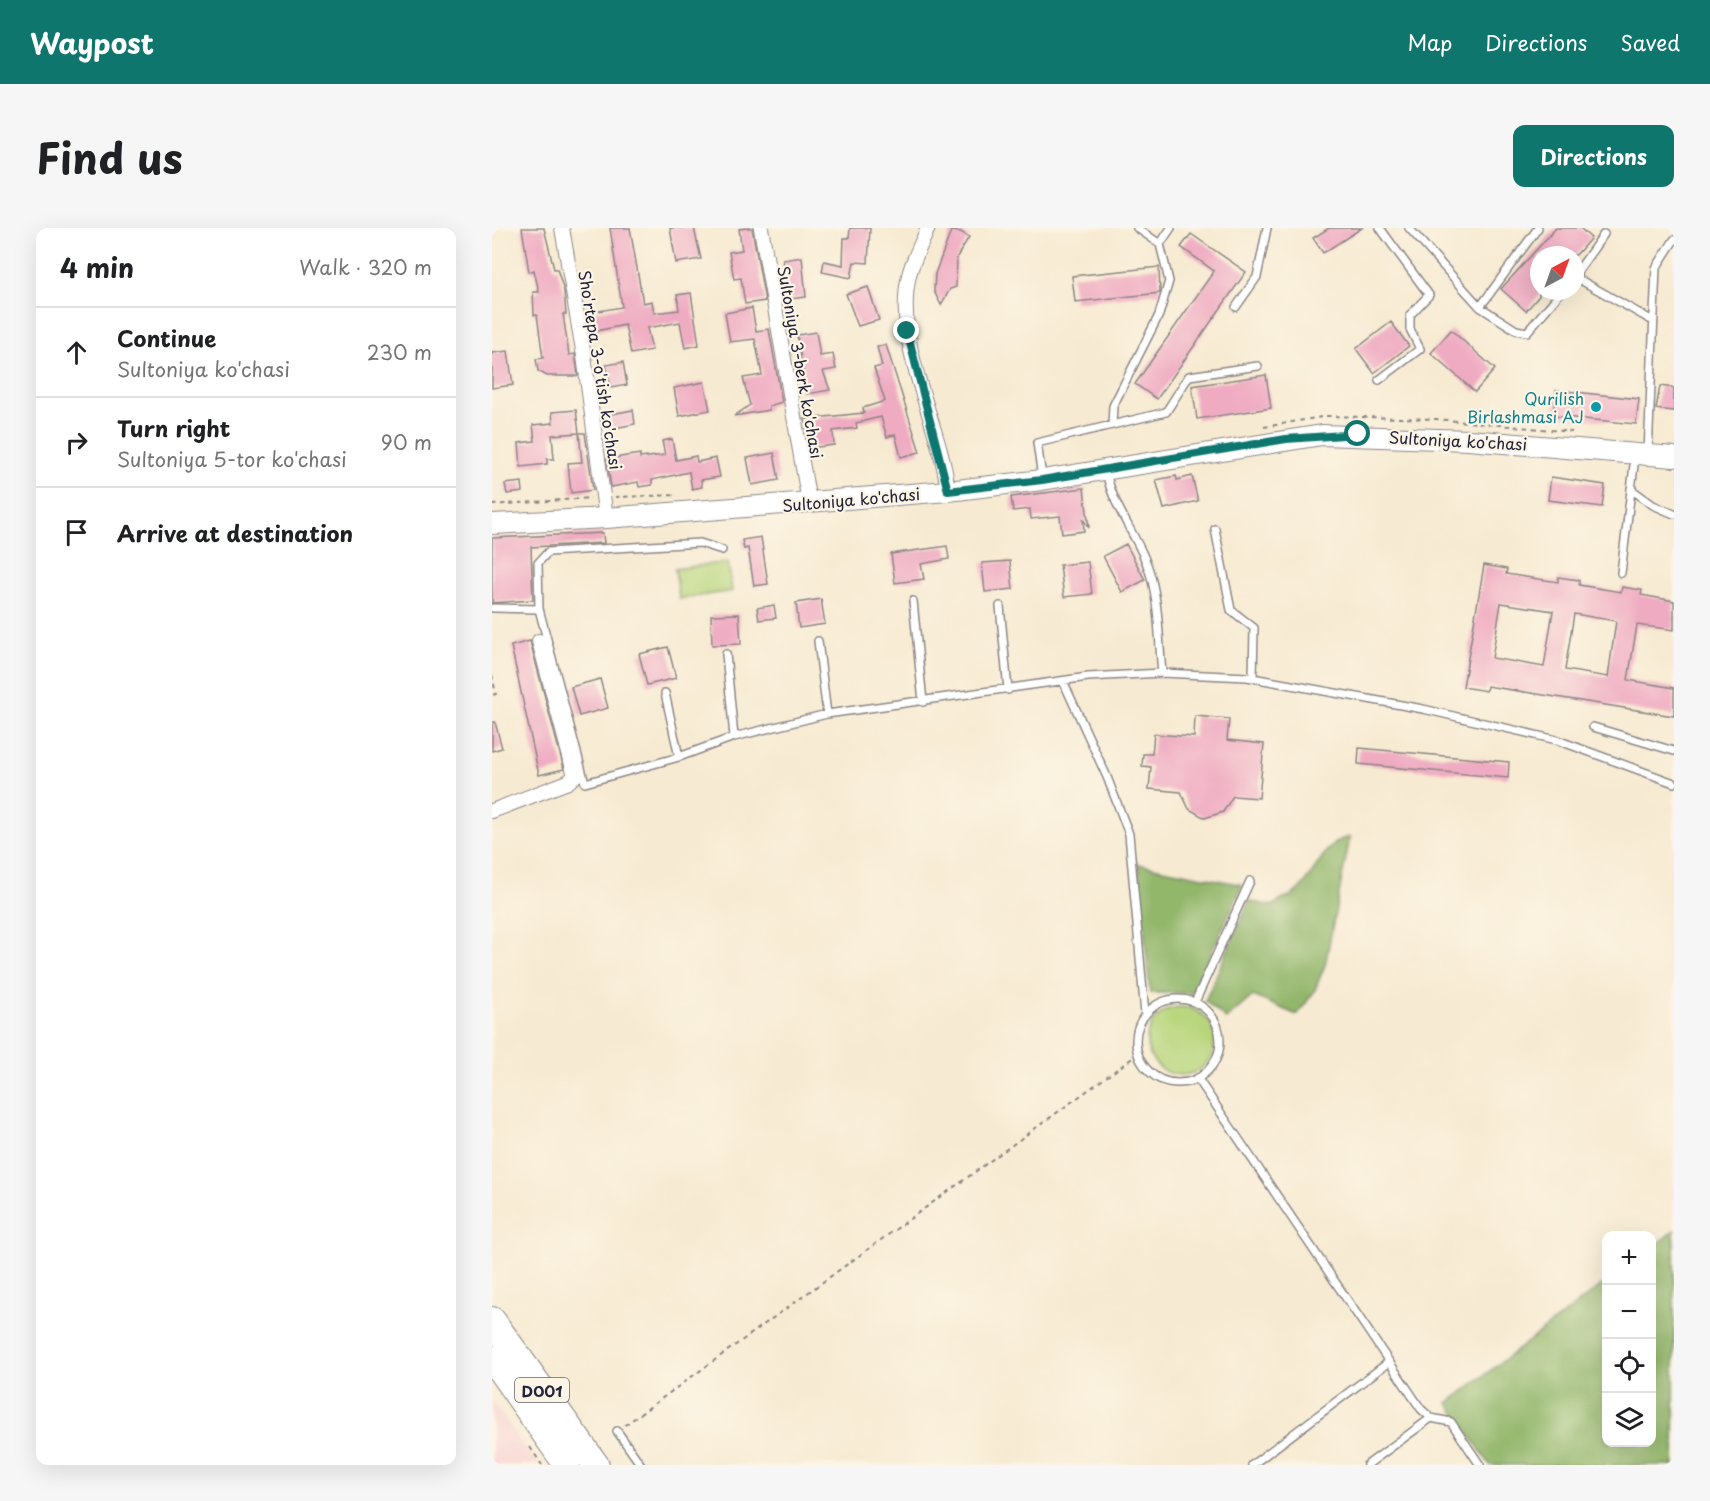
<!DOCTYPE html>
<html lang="en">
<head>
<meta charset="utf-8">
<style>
	body { margin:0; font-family:"Playpen Sans",sans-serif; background:#f6f6f6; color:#202124 }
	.controls { position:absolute; right:18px; bottom:18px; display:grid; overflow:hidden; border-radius:12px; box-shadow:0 6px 24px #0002 }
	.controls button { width:54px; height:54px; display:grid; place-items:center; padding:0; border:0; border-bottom:2px solid #e0e0e0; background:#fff; color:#202124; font:30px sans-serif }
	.compass { position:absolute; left:1038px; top:18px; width:54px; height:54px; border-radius:50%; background:#fff; box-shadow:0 6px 24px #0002; rotate:41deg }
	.stop { position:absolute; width:18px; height:18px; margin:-14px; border:4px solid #0f766e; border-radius:50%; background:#fff }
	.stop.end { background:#0f766e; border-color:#fff; box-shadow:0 2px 6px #0008 }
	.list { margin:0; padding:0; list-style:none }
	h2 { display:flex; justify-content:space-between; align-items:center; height:78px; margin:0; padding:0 24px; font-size:26px }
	h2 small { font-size:20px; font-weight:400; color:#757577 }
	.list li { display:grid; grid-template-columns:39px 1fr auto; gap:18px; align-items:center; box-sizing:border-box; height:90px; padding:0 24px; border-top:2px solid #e0e0e0 }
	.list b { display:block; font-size:22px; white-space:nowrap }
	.list p { margin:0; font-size:20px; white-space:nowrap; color:#757577 }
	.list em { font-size:20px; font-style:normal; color:#757577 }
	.icon { flex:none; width:33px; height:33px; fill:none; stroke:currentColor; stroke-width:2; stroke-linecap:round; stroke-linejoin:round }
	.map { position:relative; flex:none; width:1182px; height:1237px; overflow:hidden; border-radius:12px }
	header { display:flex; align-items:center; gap:36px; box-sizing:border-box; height:84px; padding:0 30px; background:#0f766e; color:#fff }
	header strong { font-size:28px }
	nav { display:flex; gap:33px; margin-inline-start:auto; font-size:21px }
	.intro { display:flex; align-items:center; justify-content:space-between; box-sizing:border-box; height:144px; padding:0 36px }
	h1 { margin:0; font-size:42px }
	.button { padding:15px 27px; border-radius:12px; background:#0f766e; color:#fff; font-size:21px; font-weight:700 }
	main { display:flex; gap:36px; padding:0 36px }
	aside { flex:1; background:#fff; border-radius:12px; box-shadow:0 6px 24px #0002 }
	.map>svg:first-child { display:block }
</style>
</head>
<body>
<header>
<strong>Waypost</strong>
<nav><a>Map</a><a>Directions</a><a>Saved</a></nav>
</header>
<div class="intro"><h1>Find us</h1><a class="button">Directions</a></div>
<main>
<aside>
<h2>4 min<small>Walk · 320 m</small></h2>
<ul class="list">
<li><svg class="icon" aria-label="ahead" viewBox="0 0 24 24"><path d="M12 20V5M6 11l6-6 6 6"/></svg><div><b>Continue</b><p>Sultoniya ko'chasi</p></div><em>230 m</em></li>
<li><svg class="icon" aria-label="right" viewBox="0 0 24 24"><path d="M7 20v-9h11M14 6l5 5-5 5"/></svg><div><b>Turn right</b><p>Sultoniya 5-tor ko'chasi</p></div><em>90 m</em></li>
<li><svg class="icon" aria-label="arrive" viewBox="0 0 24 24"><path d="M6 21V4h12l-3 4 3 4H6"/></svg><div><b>Arrive at destination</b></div></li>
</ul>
</aside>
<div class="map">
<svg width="1182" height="1237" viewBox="0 0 1182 1237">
	<rect width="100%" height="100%" fill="#fcf5e5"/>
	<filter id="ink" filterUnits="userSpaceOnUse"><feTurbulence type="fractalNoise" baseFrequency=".0167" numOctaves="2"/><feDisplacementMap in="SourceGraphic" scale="12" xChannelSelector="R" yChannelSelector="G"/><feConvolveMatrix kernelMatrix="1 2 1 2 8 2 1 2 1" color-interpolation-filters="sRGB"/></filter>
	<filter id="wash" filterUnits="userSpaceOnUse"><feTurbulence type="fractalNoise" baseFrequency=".008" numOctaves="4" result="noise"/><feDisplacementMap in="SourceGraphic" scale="24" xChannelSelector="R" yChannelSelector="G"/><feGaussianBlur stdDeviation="1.35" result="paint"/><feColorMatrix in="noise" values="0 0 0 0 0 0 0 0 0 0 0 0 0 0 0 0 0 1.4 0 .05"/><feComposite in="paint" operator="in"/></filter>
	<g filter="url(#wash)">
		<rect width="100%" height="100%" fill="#f7ead2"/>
		<path fill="#f7cfd1" d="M0,1173l46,64h-46z"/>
		<path fill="#b8d57b" stroke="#6d7c5b" stroke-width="1.5" d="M236,334l4,29 -53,8 -4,-30z
			M655 813a34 34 0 1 1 68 0a34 34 0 1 1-68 0Z"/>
		<path fill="#92b66b" stroke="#5a6c53" stroke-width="1.5" d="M858,609l-25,128 -11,27 -17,23 -44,-19 -27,23 -21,-18 44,-100 23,5c7,-5 17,-9 24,-14 21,-17 26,-51 54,-55z
			M646,636l105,21 -51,108h-42z
			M1182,1002v235h-184l-42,-62 158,-121v160h46v-194z"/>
		<g id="blocks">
			<path fill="#efabc2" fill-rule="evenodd" d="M30,0h22l10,41h3l7,22 2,23h-3l6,41 6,-1 3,22h-31l-9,-5 -2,-12 7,-1 -6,-43h-3l-1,-23h6l-5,-22 -5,2z
				M118,0h20l13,75 9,-2 2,12 25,-3 -2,-15 14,-2 8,52 -14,3 -5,-26 -33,6 5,22 -21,4 -6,-29 -34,7 -4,-19 35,-6z
				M178,0h24l7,31 -25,4z
				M255,0h5l13,73 -20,3 -4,-26 -7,1 -5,-27 13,-2 -3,-21z
				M358,0h20l-2,35 -14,-1 -3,16 -29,-6 2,-11 19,4 1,-27h5z
				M837,0h33l-39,25 -10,-15z
				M1064,0h24l11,10 -15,17h-37v41l-13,15 -25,-22z
				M459,3l10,1 8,5 -12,20 -1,30 -6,2 -9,16 -7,-14 1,-17z
				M699,6l55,38 -89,127 -22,-15 79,-113 -33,-24z
				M310,29l4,40 -16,2 -7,-39z
				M667,39l1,26 -85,9 -3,-26z
				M376,59l11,33 -21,6 -12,-32z
				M260,80l4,23 13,-2 13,73 -13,4v4l-35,6 16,-11 -7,-27 19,-3 -7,-36 -25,3 -5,-29z
				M899,94l18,24 -35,27 -18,-24z
				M959,102l44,39 -20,23 -44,-39z
				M324,104l4,24 13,-2 3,15 -13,2 7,19 -23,4 -10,-59z
				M394,117l34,107 -19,5 -6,-23 -8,3 -6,-20 -25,6 1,5 -24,3 1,14 -25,3 -4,-29 59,-6 -1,-5 22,-7 -11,-33 8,-2 -5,-19z
				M16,123l5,34 -21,3v-35z
				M131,134l4,23 -16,3 -5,-23z
				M774,147l5,33 -74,11 -5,-33z
				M212,154l6,28 -31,6 -5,-28z
				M1168,158l14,2v23l-18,-2z
				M1064,162l83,9 -3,25 -83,-8z
				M84,182l3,23 -27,2 2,24h-7v5l-26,3 -2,-24 16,-2 -2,-16 20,-2 -1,-11z
				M141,182l2,14 -26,5 -3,-14z
				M87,205h6l8,57 -22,3 -3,-30 14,-1z
				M180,211l4,21 20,-4 1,6 19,-4 4,19 -19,3 1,7 -10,2 -3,-17 -37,8v5l-13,2 -1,-5 -27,5 -4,-28 33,-5v4l25,-3 -3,-14z
				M282,225l5,27 -27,5 -5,-27z
				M684,248l1,4 15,-4 6,25 -34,8 -8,-29z
				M1059,249l54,8 -3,22 -54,-7z
				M30,254l1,10 -16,2 -2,-10z
				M592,260l5,40 -6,-9 1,12 -22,3 -2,-18 -29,3 -1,-10 -17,2 -2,-14z
				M111,305l1,10 -73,4 2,53 -41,3v-65z
				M269,309l7,47 -14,2 -6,-38 -4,1 -2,-9z
				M634,316l19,36 -23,12 -19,-36z
				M455,318l2,13 -28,5 3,15 -29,4 -4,-29z
				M518,333l3,28 -28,3 -3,-29z
				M596,334l4,32 -28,3 -4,-32z
				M992,337l23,4 -1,5 52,8v-5l21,3v5l42,7 1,-5 20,3 -1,5 33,6v29l-37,-5 -9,55 46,8v28l-187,-30 -1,5 -23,-4zM1009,375l52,8 -9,56 -52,-9zM1082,386l42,7 -8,56 -43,-7z
				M329,371l4,25 -26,4 -3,-25z
				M282,377l2,13 -17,2 -2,-12z
				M247,386l2,30 -29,1 -1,-30z
				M38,413l34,128 -25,6 -28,-129z
				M176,419l8,31 -29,7 -8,-31z
				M108,451l8,29 -29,8 -8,-29z
				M703,488l34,3 -2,21 37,4 -5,54 -26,-2 -10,16 -18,6 -16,-9 -8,-17 -32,-3 2,-22 -9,-1 1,-12h9l2,-20 40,3z
				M0,494h3l7,26 -10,3z
				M867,520l150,14 -1,16 -150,-14z"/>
		</g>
	</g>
	<g filter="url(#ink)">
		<use href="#blocks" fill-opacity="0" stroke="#8c8686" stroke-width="1.5"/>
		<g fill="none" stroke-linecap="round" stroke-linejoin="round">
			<defs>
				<path id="lane" d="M645,0l23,16
					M917,0l71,79 58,-79
					M1083,47l29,-41
					M1083,49l78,44
					M744,79l21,-30 10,-49
					M988,79l36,23 11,2 35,-41
					M887,152l41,-31 -10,-20v-14l19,-20 -49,-67
					M620,197l1,-19 46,-91 10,-34 -9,-37 11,-16
					M1156,225l8,-185 18,-28
					M614,243c7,39 35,68 45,106 8,28 8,66 11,96
					M550,249l-5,-34 129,-31 23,-36 69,-10
					M1139,261l22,16 21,9
					M723,301l16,81 23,18 -1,50
					M230,322l-22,-7 -152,9 -10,11 1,46 46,174 94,-26 55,-20 93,-23 261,-37 74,-4 85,4 176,32 134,31 117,43
					M1129,345l14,-116
					M421,373l10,101
					M508,378l8,84
					M1,380l46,1
					M326,413l9,73
					M234,426l8,83
					M571,453l44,96 22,57 16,180
					M173,465l14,64
					M1101,499l81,24
					M644 813a42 42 0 1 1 84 0a42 42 0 1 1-84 0Z
					M703,774l55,-121
					M706,851l223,330 10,9 20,4 29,43
					M125,1203l24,34
					M760,1237l137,-103
					M875,1237l64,-47"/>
				<path id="street" d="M70,0l22,128 22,162
					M269,0l48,274
					M436,0c-6,15 -15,31 -19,47 -16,71 31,146 39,216
					M0,583l76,-29 7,-6 -36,-135"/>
				<path id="secondary" d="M0,296l114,-6 342,-27 94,-11 280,-45 146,5 206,17"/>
				<path id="highway" d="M0,1092l104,145
					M0,1131l75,106"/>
			</defs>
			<use href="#lane" stroke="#8c8686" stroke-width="10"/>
			<use href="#street" stroke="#8c8686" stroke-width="16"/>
			<use href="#secondary" stroke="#8c8686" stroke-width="22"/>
			<use href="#highway" stroke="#8c8686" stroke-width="28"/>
			<path stroke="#8c8686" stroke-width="2" stroke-dasharray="4.5 4.5" stroke-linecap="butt" d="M772,199l63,-11 109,3 136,13
				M123,269l63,-2
				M0,277l99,-7
				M0,447l4,19 -4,1
				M133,1197l513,-371
				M38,1219l12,18"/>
			<use href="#lane" stroke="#fff" stroke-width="7"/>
			<use href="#street" stroke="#fff" stroke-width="14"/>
			<use href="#secondary" stroke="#fff" stroke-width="20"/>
			<use href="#highway" stroke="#fff" stroke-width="26"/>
		</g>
	</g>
	<g fill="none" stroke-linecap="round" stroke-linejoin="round" filter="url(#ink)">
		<path stroke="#0f766e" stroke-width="8" d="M415,103l41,160 94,-11 244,-41 72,-5"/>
	</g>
	<circle fill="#0f9aa8" stroke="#fcf5e5" stroke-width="2" cx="1104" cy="179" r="6"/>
	<g text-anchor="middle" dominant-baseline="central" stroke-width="4.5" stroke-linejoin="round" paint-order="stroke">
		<rect fill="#fcf5e5" stroke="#63616e" stroke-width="1.5" x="23" y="1150" width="54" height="24" rx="4.5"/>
		<g font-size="15" font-weight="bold" fill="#22223b">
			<text x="50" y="1162">D001</text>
		</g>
		<g font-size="16" fill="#22223b" stroke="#fcf5e5">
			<text transform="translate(309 134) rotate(80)">Sultoniya 3-berk ko'chasi</text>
			<text transform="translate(109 142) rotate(81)">Sho'rtepa 3-o'tish ko'chasi</text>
			<text transform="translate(966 212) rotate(3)">Sultoniya ko'chasi</text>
			<text transform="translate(359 271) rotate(-5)">Sultoniya ko'chasi</text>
		</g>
		<g font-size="16" fill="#0d838f" stroke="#fcf5e5" text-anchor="end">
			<text x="1092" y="170">Qurilish<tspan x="1092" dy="18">Birlashmasi AJ</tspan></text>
		</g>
	</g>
</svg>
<div class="controls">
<button>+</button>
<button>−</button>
<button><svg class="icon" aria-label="locate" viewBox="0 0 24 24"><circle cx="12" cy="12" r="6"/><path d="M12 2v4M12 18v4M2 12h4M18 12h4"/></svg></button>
<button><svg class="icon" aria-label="layers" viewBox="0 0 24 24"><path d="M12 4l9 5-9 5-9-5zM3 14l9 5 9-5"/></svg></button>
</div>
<svg class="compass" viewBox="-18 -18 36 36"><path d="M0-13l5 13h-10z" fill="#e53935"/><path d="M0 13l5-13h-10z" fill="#757577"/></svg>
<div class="stop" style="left:866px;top:206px"></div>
<div class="stop end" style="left:415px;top:103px"></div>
</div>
</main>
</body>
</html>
